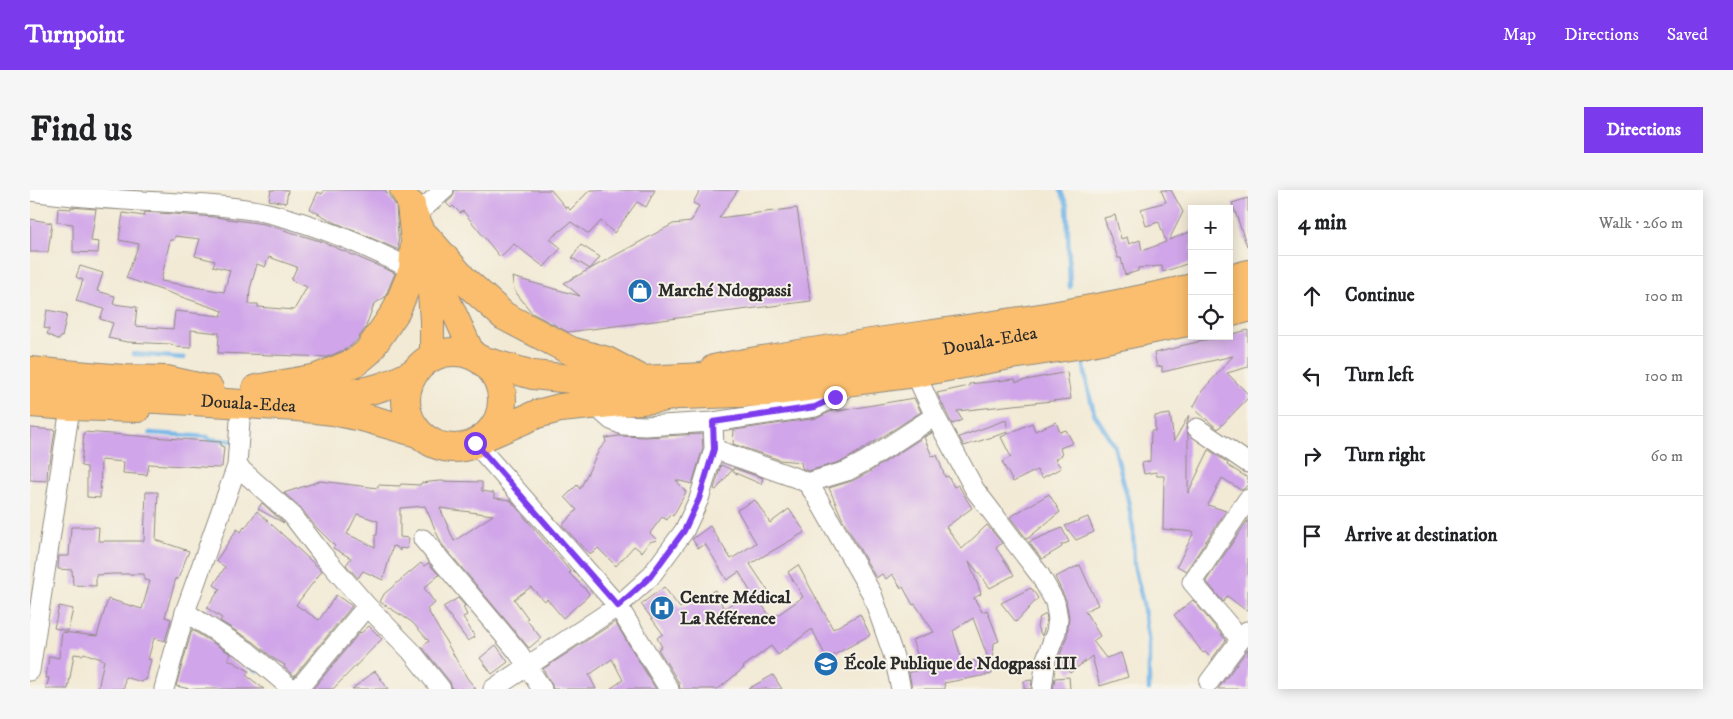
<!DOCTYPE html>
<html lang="en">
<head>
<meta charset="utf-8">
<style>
	body { margin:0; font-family:"IM FELL DW Pica",serif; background:#f6f6f6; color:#202124 }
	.controls { position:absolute; right:15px; top:15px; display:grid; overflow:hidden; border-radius:0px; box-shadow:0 2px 12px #0003 }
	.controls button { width:45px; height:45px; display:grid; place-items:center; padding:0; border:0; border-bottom:1px solid #e0e0e0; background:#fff; color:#202124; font:25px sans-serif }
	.stop { position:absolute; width:15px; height:15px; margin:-11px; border:4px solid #7c3aed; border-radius:50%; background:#fff }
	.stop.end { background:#7c3aed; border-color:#fff; box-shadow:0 1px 5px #0008 }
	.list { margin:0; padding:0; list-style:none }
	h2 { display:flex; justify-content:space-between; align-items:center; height:65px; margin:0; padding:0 20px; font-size:21px }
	h2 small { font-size:16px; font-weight:400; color:#757577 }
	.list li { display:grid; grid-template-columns:32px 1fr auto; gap:15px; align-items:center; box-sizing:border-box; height:80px; padding:0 20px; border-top:1px solid #e0e0e0 }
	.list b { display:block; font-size:19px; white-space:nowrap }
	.list em { font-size:16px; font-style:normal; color:#757577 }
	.icon { flex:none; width:28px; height:28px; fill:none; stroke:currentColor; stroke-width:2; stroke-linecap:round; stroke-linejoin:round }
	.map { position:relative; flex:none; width:1218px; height:499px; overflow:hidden; border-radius:0px }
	header { display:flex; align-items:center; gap:30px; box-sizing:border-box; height:70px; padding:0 25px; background:#7c3aed; color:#fff }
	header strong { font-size:24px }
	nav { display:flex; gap:28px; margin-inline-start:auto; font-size:18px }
	.intro { display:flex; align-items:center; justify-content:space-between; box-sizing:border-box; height:120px; padding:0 30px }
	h1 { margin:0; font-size:35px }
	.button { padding:12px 22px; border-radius:0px; background:#7c3aed; color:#fff; font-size:18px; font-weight:700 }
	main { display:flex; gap:30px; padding:0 30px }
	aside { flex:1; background:#fff; border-radius:0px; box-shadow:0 2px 12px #0003 }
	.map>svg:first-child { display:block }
</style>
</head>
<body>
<header>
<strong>Turnpoint</strong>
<nav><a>Map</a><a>Directions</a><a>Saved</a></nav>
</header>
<div class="intro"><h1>Find us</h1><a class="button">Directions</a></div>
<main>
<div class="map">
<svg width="1218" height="499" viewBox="0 0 1218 499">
	<rect width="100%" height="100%" fill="#f7f3e8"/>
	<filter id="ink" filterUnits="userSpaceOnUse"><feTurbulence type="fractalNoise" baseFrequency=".02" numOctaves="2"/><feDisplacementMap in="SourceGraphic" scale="10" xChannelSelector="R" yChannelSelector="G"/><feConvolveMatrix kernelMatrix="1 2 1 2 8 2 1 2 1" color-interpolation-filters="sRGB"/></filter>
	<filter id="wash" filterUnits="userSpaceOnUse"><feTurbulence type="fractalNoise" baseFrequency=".0096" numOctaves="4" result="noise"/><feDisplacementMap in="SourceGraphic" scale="20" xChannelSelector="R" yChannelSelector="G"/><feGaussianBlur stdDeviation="1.12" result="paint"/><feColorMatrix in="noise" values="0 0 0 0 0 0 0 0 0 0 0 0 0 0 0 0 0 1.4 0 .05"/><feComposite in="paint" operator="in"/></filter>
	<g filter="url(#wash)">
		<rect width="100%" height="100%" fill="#f2ead5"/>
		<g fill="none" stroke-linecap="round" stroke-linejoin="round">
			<path stroke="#74b6e9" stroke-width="4.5" d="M1030,0l7,15 3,82
				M103,164l51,4
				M1053,170l4,24 7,29 20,32 14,55 5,29 1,36 9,38 6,41v45
				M120,243l58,4v2l26,2
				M201,464l26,16"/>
		</g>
		<g id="blocks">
			<path fill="#d0a5e9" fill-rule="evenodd" d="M241,0h17l-2,13 -17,-3z
				M294,0h61l11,16 3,44 -65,-28 -24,-13 8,-17 4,2z
				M425,0h96l15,18 2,-1 2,3 20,-20h65l-9,17 -9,-5 -23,31 -13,-12 -12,13 -18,-12 -21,17 11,9 -17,19 -30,-23 -14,13 -37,-46 -3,2 -7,-7 -2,2 -5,-5 6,-5z
				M670,0h38l-19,28 78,-10 14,93 -243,31 -36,-19 -18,-23 -2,-13 68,19 -16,-13 109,-59 18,-2 8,-16 -6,-3z
				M1131,0h10l12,22 -14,28 23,-9v31l-29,10 -1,-6 -24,2v3l-13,4 -4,-17h-3l-14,-40 11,-3 6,24 6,-2 2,7 11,-4 2,11 24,-9 -7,-20 -13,4 -5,-17 25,-7z
				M1218,8v48h-1l-15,-43z
				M41,17l25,2 -5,32 8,1 -1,11 -25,-1v-28l-16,-2 1,-14 13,1z
				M115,22l69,5 50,7 56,17 75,32 -10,24 -11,7 -9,25 -9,12 -8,7 -21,9 -109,-4 1,-20 -28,-3v18l-15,-1v-1l-6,-2 -43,-2 -19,-4 5,-15 -13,-4 4,-10 -28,-8 7,-21 -7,-3 4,-11 23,7 -6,18 18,5 -2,8 24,3 -2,19 38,3 2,-18 46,5 2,-5 -97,-33 13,-34 -20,-4 4,-27 21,3zM145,46l25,3 -5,17 20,5 -2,5 17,4 -6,22 -63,-11 9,-41h4zM239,67l28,10 -6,13 16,7 -13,23 -36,-3v-3h-9l1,-15 7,-25 8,3z
				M0,29l22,4 -4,29h-18z
				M551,55l19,12 -10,12 -18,-11z
				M17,120l20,4 -5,23 -1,-1 -2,4 -12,-6 2,-5 -5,-1z
				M1218,140v37l-21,6 21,21v4l-30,31 -25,-21 9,-17 31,-35 -71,16v-6l-5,1 -3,-14 26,-6v-1l18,-4v-1l31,-5v-1z
				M1037,182l4,27 -114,12 5,9 -10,4 -15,-31 32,-7v-2l46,-5 1,3z
				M884,208l7,14 -61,39 -17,10 -35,10 -6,-3 -1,-6 -21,-2 -47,-16 1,-14 83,-12 20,-9 1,2z
				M1140,224l4,27 15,-26 -3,13 2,7v58l21,-43 19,13 -1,2 21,13v6l-3,4 -4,2 -19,-12 -14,27 18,6 -40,60 -9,-5 17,-34 -31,-3 1,-53h-7l-1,-4 -12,2 -2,-11 8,-2 1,-30h4v-15z
				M976,230l2,12 -44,14 -5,-9z
				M1026,232l4,10 6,-2 7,13 -13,5 2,7 -7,4 6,9 -19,10 -5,-8 -24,12 -11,-20 9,-5 -10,-20 31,-14 3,8z
				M0,238l25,2 -5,33h-2l-1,18 -17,-1z
				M54,242l137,10v4l3,1 -2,20h-2l-1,1 -70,-4 -2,11 -24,-2 1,-11 -23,-2 -1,38 -13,-1v-30l-6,-1z
				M901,242l1,1 -8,4 8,19 5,-1 8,22 3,-1 6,11 4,-2 14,23 -26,19 16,22 25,-24 15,18 -6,5 18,27 -24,13 -21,-27 12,33 -7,4 8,14 5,-2 12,31 -5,2 -2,31 -48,9 1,6h-33l-3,-17 14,-2 -11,-30 22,-8 -19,-28 -2,1 -10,-18 -2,1 -9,-14 -6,5 -4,-5 -6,4 -34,-60 -13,-30 23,-7 19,-10zM943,428l15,40 -25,5 -10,-32z
				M672,244l1,14 -11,36 -16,-4 10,12 -13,24 -3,-2 -3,6 -5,-3 -12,16 7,7 -8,2 -7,10 -8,-6 -18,20 -18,-18 -5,5h-5l-26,-28 15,-15 -12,-13 12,-12 3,4 19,-39 7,-8 -1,-4 14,-2 27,1z
				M691,275l11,5 -16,20 -2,-1z
				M703,278l30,10 -2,6 -28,-12z
				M290,291l58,7v-3l22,1 1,-2 19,1 1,-2 18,-2 43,1v9l12,2v5l16,2 61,72 -2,1 20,20 -1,3 -25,22 -16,-19 -3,2 -13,-14 -17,12 14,19 -2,1 15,19 -12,10 -88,-105 -16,-37 -25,2v29l9,1 -2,11 -7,-1v3l-3,-4 -4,-1 -10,34 -20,-9 -5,7 -12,-13 5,-7 -18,-10 2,-2 -19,-19 -16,-20 -16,-14zM410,318l53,7 -39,26zM327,324l21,7 -1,14h-2v12l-28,-13z
				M116,302h12l-2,48 33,11 -11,28 -2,-1 -11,39 6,2 -6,22 -11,-3 -6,21 3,1 -5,20h-3l-1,2 -17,-5 -1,12h-26l6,-29 -20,-7 -2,2 -8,-1 -6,35h-22l3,-11h-3l3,-22 10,2 3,-26 35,4 11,-37 34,10 8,-28 -6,-1v-6h-31l-17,1v11l-23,-1 -1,-15 -14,-1 1,-13h10l2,-29h28l-1,14h46z
				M1019,304l11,18 -33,27 -17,-22z
				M725,310l15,23 19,-14 16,23 -55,32 18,27 -10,8 14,20 31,-22 -15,-25 10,-7 35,64 27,-15 10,21 -43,24 -15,-30 -34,26 -7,-9 -28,21 1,1 -26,21h-38l-1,-6 -21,-34 4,-2 -5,-9 6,-4 -22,-30 23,-17 16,21 35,-18 9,19 26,-18 -11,-19 -12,8 -22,-36 -7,4 -6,-9 18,-13 21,33 25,-16 -19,-33z
				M232,313l22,20 -26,-14z
				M227,321l65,60 -26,34 23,15 17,-25 16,11 -58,70 -10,-9 1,-2 -11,-6 -20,-17 -34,-21 2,-3 -15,-10 13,-19 -6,-4 11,-18 -9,-6 21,-32 4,3 3,-5 1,1z
				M1058,327l6,15 -18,8 -11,-14z
				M1218,330v92l-21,-16 -4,6 -17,-21z
				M1032,338l7,14 -8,3 1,2 -20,12 -13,-17z
				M391,373l3,3 4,-3 11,12 -15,13 11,15 -8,6 40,69 9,11h-24l-2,-7 -28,-35 7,-6 -17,-19 -32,-20 4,-8z
				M1050,375l18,40 -13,6 15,25 -7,5 13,17 15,-5 7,24 -28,9 -8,-30 -22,17 -11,-15 8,-22 2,-19 -3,-17 -11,-23z
				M1001,398l7,10 -22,24 -15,-19z
				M428,408l7,8 -2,1 4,8 -4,2 12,20 -7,4 -25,-34z
				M1163,410l33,40 -14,19 -7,-7 -2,1 -29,-38z
				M29,416l14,3 -5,22 -14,-3z
				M1016,424l1,5 -5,17 -5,-9 2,-9z
				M585,432l41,67h-46l13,-9 -11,-21 -23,16 7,14h-43l-2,-6 -8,-14z
				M339,436l13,13 -49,50h-20l47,-57 1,1z
				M162,440l39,24 -3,5 21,12 -3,4 18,14h-74l-14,-3z
				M466,455l12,17 -16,12 -12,-16z
				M1218,459v40h-30z
				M345,481l13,18h-36z
				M743,485l9,14h-34z
				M1039,487l1,12h-17l2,-11z
				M1002,490l-1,9h-7v-8z"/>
		</g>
	</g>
	<g filter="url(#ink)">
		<use href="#blocks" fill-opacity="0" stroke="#8e8a80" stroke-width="1"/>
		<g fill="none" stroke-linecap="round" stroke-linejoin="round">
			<defs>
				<path id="minor" d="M0,1c44,6 88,9 132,11 33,2 74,4 106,11 50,12 99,33 145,57
					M386,25l28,-25
					M886,185l19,41 40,74 65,85 15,27 3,17 -2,13 -10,27 -4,30
					M563,214l18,16 12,5 22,1 68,-4 102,-15 20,-10 13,-13
					M1167,238l51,35
					M445,253l143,163 51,83
					M684,259l85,30 8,4 8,11 57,100 22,63 7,32
					M207,276l55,49 30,39 45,52 44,45 30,38
					M777,293l40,-12 19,-10 69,-45
					M393,349l95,113 24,37
					M155,422l62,39 45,38
					M1211,450l-49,-58 56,-83
					M0,481l40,-263
					M1179,492l38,-51
					M134,499l21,-77 52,-146 4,-61
					M268,499l69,-83
					M463,499l125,-83 32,-29 34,-46 15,-32 15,-50 -1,-27"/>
				<path id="major" d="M372,0l9,15 15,32 6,84v36
					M404,79l40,87
					M1199,87l19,-5
					M1199,125l19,-5
					M683,177c159,-31 321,-43 479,-81
					M0,179l94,8 43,1 44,10
					M652,207l85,-3 149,-19 89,-17 72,-11 115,-24
					M0,215l40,3 68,2"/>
				<g id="highway">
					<path d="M396,47l38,43 40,36 67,35 36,10 34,18"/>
					<path d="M1199,104l19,-5"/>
					<circle cx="424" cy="210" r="48"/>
					<path id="s1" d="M451,170l52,15 67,7 185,-9 102,-13 213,-38 92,-20"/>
					<path id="s2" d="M0,197l91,10 176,10 36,4 33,7 52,15"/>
					<path d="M226,199l61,-11 39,-16 12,-10 28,-41 17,-41 2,-29 -4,-36"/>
					<path d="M268,202c27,1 60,4 86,-6 10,-3 20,-8 29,-13"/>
					<path d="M454,247l53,-23 23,-6 101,-10 42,-8"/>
				</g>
			</defs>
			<use href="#minor" stroke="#8e8a80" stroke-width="21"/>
			<use href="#major" stroke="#8e8a80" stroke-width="26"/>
			<use href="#highway" stroke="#8e8a80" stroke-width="30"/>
			<use href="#minor" stroke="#fff" stroke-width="19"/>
			<use href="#major" stroke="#fabe6e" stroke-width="24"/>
			<use href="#highway" stroke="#fabe6e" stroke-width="28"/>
		</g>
	</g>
	<g fill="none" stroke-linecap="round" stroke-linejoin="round" filter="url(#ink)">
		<path stroke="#7c3aed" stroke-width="6" d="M445,253l143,163 32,-29 34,-46 15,-32 15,-50 -1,-27 102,-15 20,-10"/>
	</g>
	<defs>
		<symbol id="shop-disc" viewBox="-11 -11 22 22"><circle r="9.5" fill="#1f6fb2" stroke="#f7f3e8"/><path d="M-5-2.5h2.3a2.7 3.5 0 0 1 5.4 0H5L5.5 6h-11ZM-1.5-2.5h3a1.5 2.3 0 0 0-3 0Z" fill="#fff"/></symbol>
		<symbol id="hospital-disc" viewBox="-11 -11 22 22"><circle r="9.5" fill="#1f6fb2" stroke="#f7f3e8"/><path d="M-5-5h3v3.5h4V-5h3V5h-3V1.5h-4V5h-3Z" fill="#fff"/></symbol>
		<symbol id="school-disc" viewBox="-11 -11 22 22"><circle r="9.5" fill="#1f6fb2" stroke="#f7f3e8"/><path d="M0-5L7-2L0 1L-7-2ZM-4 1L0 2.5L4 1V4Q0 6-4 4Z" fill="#fff"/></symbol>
	</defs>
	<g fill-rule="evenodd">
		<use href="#shop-disc" x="596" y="87" width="28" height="28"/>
		<use href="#hospital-disc" x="618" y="404" width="28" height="28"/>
		<use href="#school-disc" x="782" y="460" width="28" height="28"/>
	</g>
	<g text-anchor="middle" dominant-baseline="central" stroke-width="4" stroke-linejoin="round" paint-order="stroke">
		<g font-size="18" font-weight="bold" fill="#2b2b2b" stroke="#f7f3e8" text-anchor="start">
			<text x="628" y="101">Marché Ndogpassi</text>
			<text x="650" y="408">Centre Médical<tspan x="650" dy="21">La Référence</tspan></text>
			<text x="814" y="474">École Publique de Ndogpassi III</text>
		</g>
		<g font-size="18" fill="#2b2b2b" stroke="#f7f3e8">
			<text stroke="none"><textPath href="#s1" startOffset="514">Douala-Edea</textPath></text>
			<text stroke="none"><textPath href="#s2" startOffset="219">Douala-Edea</textPath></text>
		</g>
	</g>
</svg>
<div class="controls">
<button>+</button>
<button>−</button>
<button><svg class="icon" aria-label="locate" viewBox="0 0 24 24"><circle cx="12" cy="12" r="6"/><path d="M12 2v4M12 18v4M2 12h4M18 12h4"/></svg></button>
</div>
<div class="stop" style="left:445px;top:253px"></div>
<div class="stop end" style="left:805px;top:207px"></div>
</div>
<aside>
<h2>4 min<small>Walk · 260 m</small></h2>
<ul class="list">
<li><svg class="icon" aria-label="ahead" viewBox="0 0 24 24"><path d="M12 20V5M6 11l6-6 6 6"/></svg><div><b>Continue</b></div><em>100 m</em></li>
<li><svg class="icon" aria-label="left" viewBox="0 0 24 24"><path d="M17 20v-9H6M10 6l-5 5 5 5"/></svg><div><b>Turn left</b></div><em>100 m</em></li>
<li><svg class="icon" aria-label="right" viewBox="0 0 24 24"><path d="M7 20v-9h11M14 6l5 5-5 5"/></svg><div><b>Turn right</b></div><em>60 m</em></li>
<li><svg class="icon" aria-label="arrive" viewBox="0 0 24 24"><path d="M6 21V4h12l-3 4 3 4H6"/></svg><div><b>Arrive at destination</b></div></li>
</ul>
</aside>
</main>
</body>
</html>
